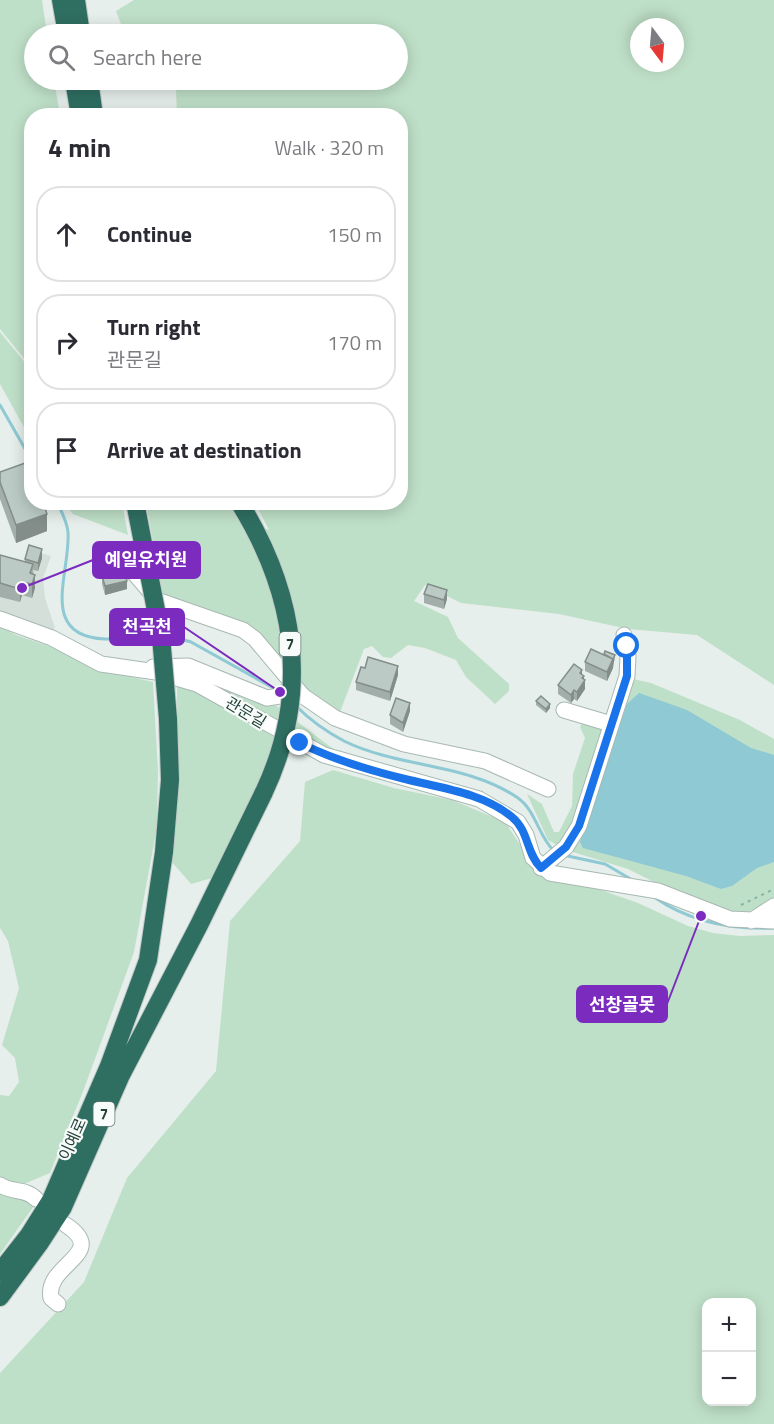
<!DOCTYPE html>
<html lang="en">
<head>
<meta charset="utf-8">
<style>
	body { margin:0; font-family:"Titillium Web","Noto Sans KR",sans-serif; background:#f2f2f3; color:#2b2b33 }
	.controls { position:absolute; right:18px; bottom:18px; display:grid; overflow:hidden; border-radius:12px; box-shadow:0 3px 15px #0003 }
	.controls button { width:54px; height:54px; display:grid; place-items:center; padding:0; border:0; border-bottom:2px solid #e1e1e2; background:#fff; color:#2b2b33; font:30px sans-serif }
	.compass { position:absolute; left:630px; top:18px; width:54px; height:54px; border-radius:50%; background:#fff; box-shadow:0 3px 15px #0003; rotate:164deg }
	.stop { position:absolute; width:18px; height:18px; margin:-14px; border:4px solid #1a73e8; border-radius:50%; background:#fff }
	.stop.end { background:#1a73e8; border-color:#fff; box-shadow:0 2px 6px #0008 }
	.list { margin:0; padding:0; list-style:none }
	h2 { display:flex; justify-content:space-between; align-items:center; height:78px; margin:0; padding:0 24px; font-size:26px }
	h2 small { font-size:20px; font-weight:400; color:#7c7c81 }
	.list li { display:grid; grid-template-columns:39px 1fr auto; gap:18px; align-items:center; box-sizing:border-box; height:96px; margin:0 12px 12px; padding:0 12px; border:2px solid #e1e1e2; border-radius:24px }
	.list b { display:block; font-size:22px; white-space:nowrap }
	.list p { margin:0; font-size:20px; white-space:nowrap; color:#7c7c81 }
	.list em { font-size:20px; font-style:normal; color:#7c7c81 }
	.icon { flex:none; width:33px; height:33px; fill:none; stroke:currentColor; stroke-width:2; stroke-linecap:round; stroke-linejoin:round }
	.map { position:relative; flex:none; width:774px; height:1424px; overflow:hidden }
	.search { position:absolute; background:#fff; box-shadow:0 3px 15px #0003; left:24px; top:24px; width:384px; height:66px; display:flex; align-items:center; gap:15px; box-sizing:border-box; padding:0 21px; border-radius:33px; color:#7c7c81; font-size:22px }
	.panel { position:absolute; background:#fff; box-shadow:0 3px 15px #0003; left:24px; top:108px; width:384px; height:402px; border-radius:24px }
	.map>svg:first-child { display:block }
</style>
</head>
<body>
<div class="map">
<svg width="774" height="1424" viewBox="0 0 774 1424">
	<rect width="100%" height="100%" fill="#e6efeb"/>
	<path fill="#d4dfda" d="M27,549l24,7 -8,22 2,20 10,30 -7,5 -48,-19v-48l21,6z"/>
	<path fill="#bfe0c8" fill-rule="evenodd" d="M0,0h42l5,34h-13v46h20l6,35 -28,1 -1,251 -31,-38z
		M134,0h640v685l-77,-50 -69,-6 -69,-15 -98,-11 -36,-18 -11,16 34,16 10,21 51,46v7l-14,13 -29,-27 -10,-17 -31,-12 -17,-3 -17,13 -8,-1 -11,-11 -8,3 -24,63 -37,-23 -38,-49 -102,-44 -17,-93h82l7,11 34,16 -14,-27 145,-1v-386l-223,-1 -1,-26 -4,-9h226v-46h-264l-13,-10 -5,-13zM639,27h36v36h-36z
		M0,332l31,38v70l-31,-56z
		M64,503h58l6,32 -55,-21z
		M0,626l16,9 47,16 31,17 59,14 5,89 -1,56 -23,125 -50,137 -34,84 -31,13 -13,-2 -6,-8v-81l9,1 10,-14 -4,-24 -13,-13 17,-57 -11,-47 -8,-13z
		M177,668l97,36 62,47 -2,1z
		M633,679l18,4 89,37 34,19v162l-34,14 -84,-32 -28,-14 -55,-17 -1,-7z
		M188,685l88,50c-17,51 -38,96 -64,143l-21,6 -20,-23 7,-64 -1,-110z
		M585,719l12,4 7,8 -27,90 -18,25 -11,-6 -21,-46 15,10 12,28h5l13,-26 1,-32 12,-36 -5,-11z
		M333,770l61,18 58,12 53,22 32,48 12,9 52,11 37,13 50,23 25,7 27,3 34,-1v489h-774v-51l84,-91 43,-104 89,-107 14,-150 70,-80 5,-59zM706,1302h46v100h-46z
		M0,1191l31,8 3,7 -34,48z"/>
	<path fill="#8ec9d4" d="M639,693l48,17 64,38 23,7v107l-17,6 -25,18 -11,3 -35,-13 -103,-28 -3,-6 47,-138z"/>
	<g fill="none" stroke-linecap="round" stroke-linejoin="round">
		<path stroke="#8ec9d4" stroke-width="3" d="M0,405l32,56
			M57,502c5,10 10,20 11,30 3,40 -31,104 37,107 17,0 34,-3 51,-3
			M169,636l22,6 86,48
			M296,706c14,14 31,26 48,35 55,27 123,22 174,57 18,13 20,37 35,52
			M563,855l42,9 29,17
			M654,897c36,25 76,33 120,31"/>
		<defs>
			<path id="minor" d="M128,550l6,23 23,27 86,30 12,9 48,57 32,22 69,26 81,17 63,28
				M0,619l52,19 49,26 55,8 41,12 127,71 155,44 39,23 8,13 7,23 17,15 108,18 72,28 44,2
				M153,667l35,-1 79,32 13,-2 13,-10
				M564,710l47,14
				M541,868l25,-21 13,-21 48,-150 1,-20 -4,-21
				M751,921l23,-15
				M0,1185c12,8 26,3 36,14
				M58,1304l-7,-6c-7,-34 59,-44 15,-73"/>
			<path id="highway" d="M61,0l6,34
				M76,0l5,34
				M74,80l6,36
				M89,80l5,36
				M0,1272l29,-37 22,-35 58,-134 39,-106 16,-108 6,-72 -2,-61
				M0,1297l39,-53 24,-37 58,-132 78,-150 65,-133"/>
		</defs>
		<use href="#minor" stroke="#a8b8b2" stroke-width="17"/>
		<use href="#highway" stroke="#c2cac8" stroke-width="20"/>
		<path stroke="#86b3a5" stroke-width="2" stroke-dasharray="3 4.5" stroke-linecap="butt" d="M741,905l33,-16"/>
		<use href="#minor" stroke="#fff" stroke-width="15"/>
		<use href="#highway" stroke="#2f6f62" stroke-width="18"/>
		<defs>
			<path id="highway-bridge" d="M135,502l26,134 7,83
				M239,502c57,92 72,190 25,290"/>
		</defs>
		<use href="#highway-bridge" stroke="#c2cac8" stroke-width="20" stroke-linecap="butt"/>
		<use href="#highway-bridge" stroke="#2f6f62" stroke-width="18"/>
	</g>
	<path fill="#a1aea9" d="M0,472l47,59 -31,12 -16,-44z
		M0,555l25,7v-3l17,-1 -4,13 -5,-1 2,18 -3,10 -10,-3 -2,7 -20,-5z
		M102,576l25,13 -22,6 -3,-11z
		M424,594l23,5 -3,10 -20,-6z
		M615,659l-2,4v5l-6,13 -22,-10v-9z
		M582,674l3,15 -8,12 -3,-2 -3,4 -13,-9v-9z
		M398,675l-8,26 -34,-11v-8z
		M536,701l14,7 -4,5 -10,-8z
		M410,711l-7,21 -13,-8v-9z"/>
	<path fill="#838d89" d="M47,514v17l-31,12v-18z
		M42,549v9l-4,13v-8z
		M35,575v13l-3,10v-14z
		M127,581v8l-22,6v-9z
		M22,582v13l-2,7v-13z
		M447,590v9l-3,10v-9z
		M615,655l-2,13 -6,13v-9z
		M398,666v9l-8,26v-9z
		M582,670v8l2,-2v6l1,-2v9l-8,12v-9l3,-19z
		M574,690v9l-3,4v-8z
		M410,703v8l-7,21v-9z
		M550,704v4l-4,5v-4z"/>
	<path fill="#bbcac4" stroke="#838d89" stroke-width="1.5" d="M28,462l4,10v30h11l4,12 -31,11 -16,-43v-10z
		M29,545l13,4 -4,14 -13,-4z
		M0,555l33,9 -3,9 5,2 -3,9 -10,-2 -2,7 -20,-6z
		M124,570l3,11 -22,5 -3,-10z
		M428,584l19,6 -3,10 -20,-6z
		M591,649l22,10 -6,13 -22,-10z
		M605,651l10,4 -3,6 1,-2 -9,-5z
		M368,657l30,9 -8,26 -34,-10 5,-15 4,1z
		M574,664l8,6 -2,3 4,3 -2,2 3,2 -8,12 -3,-2 -3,5 -13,-10z
		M541,696l9,8 -4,5 -10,-8z
		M396,698l14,5 -7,20 -13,-8z"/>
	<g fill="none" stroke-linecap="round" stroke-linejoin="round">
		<path stroke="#1a73e8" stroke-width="8" d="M300,743c34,17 68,27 105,36 36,9 78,14 107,38 17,14 14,36 29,51l25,-21 13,-21 48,-150v-30"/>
	</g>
	<g text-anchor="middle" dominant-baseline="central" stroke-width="4.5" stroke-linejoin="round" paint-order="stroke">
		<g fill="#f7fbf9" stroke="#637a73" stroke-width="1.5">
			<rect x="279.5" y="632" width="21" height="24" rx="4.5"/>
			<rect x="93.5" y="1102" width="21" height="24" rx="4.5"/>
		</g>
		<g font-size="15" font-weight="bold" fill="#24423a">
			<text x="290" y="644">7</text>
			<text x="104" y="1114">7</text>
		</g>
		<g font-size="16" fill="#24423a" stroke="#f7fbf9">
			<text transform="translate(246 712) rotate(31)">관문길</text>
			<text transform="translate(72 1139) rotate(-66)">이예로</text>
		</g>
	</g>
	<path fill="none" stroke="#7b2cbf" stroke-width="2" d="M22 588L93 560M280 692L184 627M701 916L667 1004"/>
	<g fill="#7b2cbf" stroke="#f7fbf9" stroke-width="2">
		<circle cx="22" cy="588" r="6"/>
		<circle cx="280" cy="692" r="6"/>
		<circle cx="701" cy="916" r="6"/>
	</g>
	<g fill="#7b2cbf" stroke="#7b2cbf" stroke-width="2">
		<rect x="93" y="542" width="107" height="36" rx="6"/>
		<rect x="110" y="609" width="74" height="36" rx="6"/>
		<rect x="577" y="986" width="90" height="36" rx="6"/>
	</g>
	<g font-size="18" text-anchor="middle" font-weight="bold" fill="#fff">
		<text x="146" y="566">예일유치원</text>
		<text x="147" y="633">천곡천</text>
		<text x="622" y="1011">선창골못</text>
	</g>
</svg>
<div class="controls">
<button>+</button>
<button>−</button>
</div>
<svg class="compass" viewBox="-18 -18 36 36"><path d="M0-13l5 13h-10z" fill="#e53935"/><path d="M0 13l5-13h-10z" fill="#7c7c81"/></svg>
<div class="stop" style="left:627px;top:646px"></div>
<div class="stop end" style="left:300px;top:743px"></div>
<div class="search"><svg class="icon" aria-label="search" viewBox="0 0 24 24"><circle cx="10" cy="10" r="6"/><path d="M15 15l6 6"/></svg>Search here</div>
<section class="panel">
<h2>4 min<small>Walk · 320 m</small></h2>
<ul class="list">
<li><svg class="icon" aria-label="ahead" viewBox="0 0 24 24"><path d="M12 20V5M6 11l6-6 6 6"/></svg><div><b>Continue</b></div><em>150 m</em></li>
<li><svg class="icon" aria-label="right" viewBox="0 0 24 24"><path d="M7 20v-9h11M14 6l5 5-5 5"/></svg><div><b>Turn right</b><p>관문길</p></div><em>170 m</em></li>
<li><svg class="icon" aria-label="arrive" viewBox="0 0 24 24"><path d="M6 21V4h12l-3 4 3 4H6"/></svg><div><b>Arrive at destination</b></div></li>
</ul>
</section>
</div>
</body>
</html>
